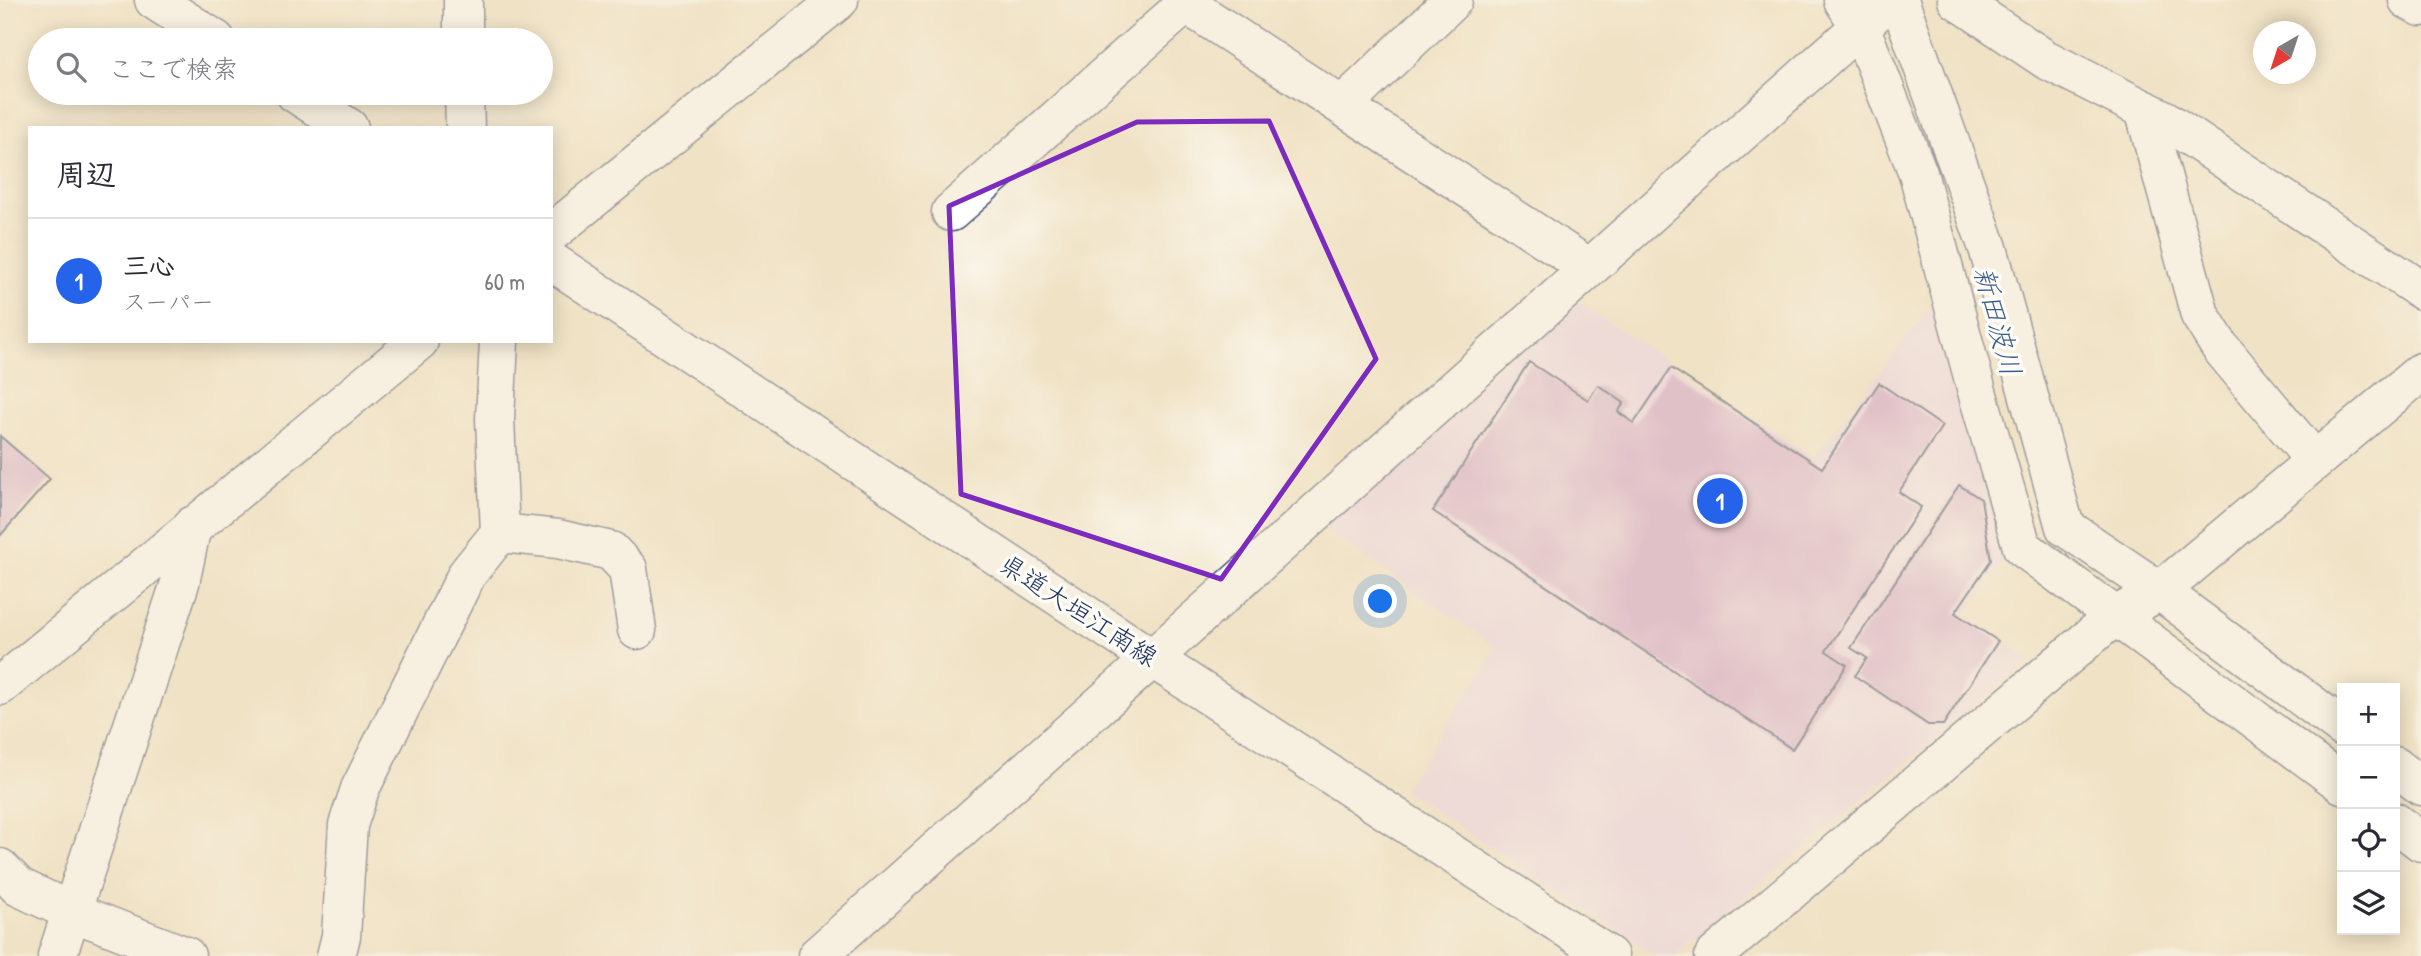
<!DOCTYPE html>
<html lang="ja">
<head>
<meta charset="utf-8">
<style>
	body { margin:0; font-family:"Patrick Hand","Klee One",sans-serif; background:#f2f2f3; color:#2b2b33 }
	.controls { position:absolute; right:21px; bottom:21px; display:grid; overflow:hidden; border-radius:0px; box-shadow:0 4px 18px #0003 }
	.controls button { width:63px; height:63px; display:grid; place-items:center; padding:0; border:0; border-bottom:2px solid #e1e1e2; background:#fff; color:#2b2b33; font:35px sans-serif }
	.compass { position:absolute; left:2253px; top:21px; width:63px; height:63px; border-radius:50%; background:#fff; box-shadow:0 4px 18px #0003; rotate:219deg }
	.you { position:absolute; left:1381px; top:602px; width:24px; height:24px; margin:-18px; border:5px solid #fff; border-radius:50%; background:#1a73e8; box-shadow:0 0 0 10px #1a73e833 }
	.badge { display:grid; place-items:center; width:46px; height:46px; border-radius:50%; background:#2563eb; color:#fff; font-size:23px; font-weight:700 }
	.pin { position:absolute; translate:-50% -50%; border:4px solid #fff; box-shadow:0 2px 7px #0006 }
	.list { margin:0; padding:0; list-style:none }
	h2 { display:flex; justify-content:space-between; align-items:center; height:91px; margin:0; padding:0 28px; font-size:30px }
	h2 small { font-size:23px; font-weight:400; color:#7c7c81 }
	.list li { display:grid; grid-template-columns:46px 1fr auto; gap:21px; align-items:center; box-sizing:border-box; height:126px; padding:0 28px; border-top:2px solid #e1e1e2 }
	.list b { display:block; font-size:26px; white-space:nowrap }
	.list p { margin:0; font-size:23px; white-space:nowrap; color:#7c7c81 }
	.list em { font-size:23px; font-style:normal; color:#7c7c81 }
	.icon { flex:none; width:38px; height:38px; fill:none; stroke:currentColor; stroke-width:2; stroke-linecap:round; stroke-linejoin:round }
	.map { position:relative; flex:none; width:2421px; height:956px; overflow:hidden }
	.search { position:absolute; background:#fff; box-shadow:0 4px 18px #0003; left:28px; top:28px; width:525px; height:77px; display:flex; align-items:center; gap:18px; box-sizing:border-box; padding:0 24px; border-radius:38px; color:#7c7c81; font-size:26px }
	.panel { position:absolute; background:#fff; box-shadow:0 4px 18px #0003; left:28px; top:126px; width:525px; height:217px; border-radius:0px }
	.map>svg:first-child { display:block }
</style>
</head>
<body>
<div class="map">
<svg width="2421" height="956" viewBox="0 0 2421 956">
	<rect width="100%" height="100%" fill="#fdfcf7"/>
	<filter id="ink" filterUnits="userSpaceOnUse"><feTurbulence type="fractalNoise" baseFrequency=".0143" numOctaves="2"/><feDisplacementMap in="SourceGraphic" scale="14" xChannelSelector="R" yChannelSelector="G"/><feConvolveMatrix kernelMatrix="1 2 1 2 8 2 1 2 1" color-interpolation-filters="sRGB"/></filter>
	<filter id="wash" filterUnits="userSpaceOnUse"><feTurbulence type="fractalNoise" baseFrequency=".00686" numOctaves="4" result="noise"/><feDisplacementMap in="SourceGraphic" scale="28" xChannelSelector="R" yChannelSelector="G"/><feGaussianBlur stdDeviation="1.57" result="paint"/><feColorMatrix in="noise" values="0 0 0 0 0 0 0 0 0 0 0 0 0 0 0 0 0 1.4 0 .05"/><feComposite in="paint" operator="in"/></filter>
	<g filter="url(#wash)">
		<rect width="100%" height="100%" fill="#f0e2c4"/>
		<path fill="#ebd1ec" d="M1943,290l72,257 -51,68 67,44 -357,297h-17l-254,-166 95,-142 -176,-121 251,-228 241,159z"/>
		<g id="blocks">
			<path fill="#cf9acd" d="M1529,362l59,38 10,-15 26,18 -6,9 16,11 37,-55 151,100 57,-85 63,43 -43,66 22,15 -95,144 21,14 -55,84 -359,-238z
				M0,436l50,43 -50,57z
				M1959,485l22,14 10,61 -36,53 43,28 -55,84h-15l-73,-49 12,-18 -16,-10z"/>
		</g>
	</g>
	<g filter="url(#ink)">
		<use href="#blocks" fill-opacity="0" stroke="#3b4a6d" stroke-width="2"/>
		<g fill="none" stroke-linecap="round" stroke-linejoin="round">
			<defs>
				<path id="street" d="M463,0v40
					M1180,0l408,267
					M1843,0l17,26 58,147 58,215 46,159 320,237
					M1899,0l89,248 77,279 95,64 182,136
					M1957,0l88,59 120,61 256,170
					M2408,0l13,7
					M464,93l1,35
					M1342,106l111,-106
					M2144,109l56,206 20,32 95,114
					M951,212l235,-208
					M499,341l-4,78 5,114
					M2395,766l26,20
					M2395,822l26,20
					M0,868l19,19 51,24 116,45
					M57,956l123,-373 12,-57
					M336,956l5,-20 7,-111 12,-36 107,-215 33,-41 58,6 53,12 17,18 9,61
					M817,956c359,-317 715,-637 1073,-956
					M1714,956l401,-340 45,-25 261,-219"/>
				<path id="secondary" d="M154,0l62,40
					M295,93l54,35
					M551,233l288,-233
					M551,261l602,398 456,297
					M0,686l419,-345"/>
			</defs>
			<use href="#street" stroke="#3b4a6d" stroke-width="41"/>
			<use href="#secondary" stroke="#3b4a6d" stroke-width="41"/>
			<use href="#street" stroke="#fff" stroke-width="38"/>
			<use href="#secondary" stroke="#fff" stroke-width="38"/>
		</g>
	</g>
	<path d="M0 0H2421V956H0ZM1269,121l107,238 -155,220 -260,-85 -12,-288 188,-84z" fill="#f0e2c4" fill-opacity=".55" fill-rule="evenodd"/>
	<path fill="none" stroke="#7b2cbf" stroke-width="5" stroke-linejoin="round" d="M1269,121l107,238 -155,220 -260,-85 -12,-288 188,-84z"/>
	<g text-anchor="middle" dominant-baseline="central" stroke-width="7" stroke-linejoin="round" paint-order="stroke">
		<g font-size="26" fill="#1b2f5e" stroke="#fdfcf7">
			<text transform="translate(1079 610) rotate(33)">県道大垣江南線</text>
		</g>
		<g font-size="28" font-style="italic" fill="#395d8f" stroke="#fdfcf7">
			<text transform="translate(1998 321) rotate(75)">新田波川</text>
		</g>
	</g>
</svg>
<div class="controls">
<button>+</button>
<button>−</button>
<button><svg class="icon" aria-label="locate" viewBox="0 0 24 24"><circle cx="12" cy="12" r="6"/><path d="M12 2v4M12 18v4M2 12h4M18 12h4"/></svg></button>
<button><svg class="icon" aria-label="layers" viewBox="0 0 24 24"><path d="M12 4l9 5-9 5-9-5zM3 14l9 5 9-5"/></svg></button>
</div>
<svg class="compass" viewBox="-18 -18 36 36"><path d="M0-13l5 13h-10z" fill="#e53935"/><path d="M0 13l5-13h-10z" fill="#7c7c81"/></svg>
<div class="you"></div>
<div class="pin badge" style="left:1720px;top:501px">1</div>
<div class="search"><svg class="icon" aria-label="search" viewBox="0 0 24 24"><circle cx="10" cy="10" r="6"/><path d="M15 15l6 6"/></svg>ここで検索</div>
<section class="panel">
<h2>周辺<small></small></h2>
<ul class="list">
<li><span class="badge">1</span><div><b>三心</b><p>スーパー</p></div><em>60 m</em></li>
</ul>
</section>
</div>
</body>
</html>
